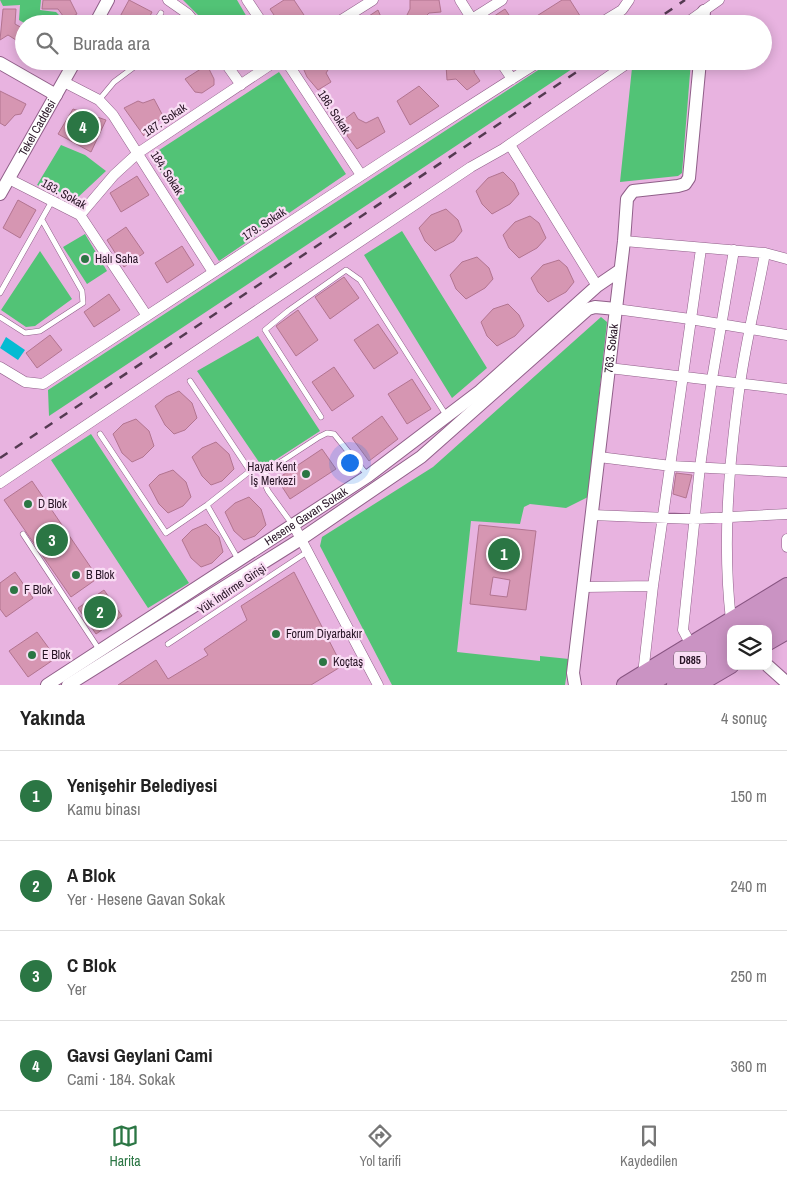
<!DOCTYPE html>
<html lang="tr">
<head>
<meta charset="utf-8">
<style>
	body { margin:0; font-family:"Archivo Narrow",sans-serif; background:#f6f6f6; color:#222 }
	.controls { position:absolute; right:15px; bottom:15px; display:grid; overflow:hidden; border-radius:10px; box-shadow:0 2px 12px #0003 }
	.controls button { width:45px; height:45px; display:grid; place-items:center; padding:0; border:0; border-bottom:1px solid #e0e0e0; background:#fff; color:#222; font:25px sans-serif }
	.you { position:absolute; left:349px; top:462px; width:18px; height:18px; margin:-12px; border:4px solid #fff; border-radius:50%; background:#1a73e8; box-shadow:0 0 0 8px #1a73e833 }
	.badge { display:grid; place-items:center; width:32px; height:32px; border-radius:50%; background:#2b7644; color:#fff; font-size:16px; font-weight:700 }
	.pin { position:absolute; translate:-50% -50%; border:2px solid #fff; box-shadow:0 1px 5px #0006 }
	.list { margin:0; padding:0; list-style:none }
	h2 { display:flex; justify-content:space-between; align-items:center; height:65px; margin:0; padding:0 20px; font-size:21px }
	h2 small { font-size:16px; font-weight:400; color:#767676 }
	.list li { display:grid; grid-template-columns:32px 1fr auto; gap:15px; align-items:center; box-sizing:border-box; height:90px; padding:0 20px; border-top:1px solid #e0e0e0 }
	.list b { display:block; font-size:19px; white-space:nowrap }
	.list p { margin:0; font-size:16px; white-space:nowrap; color:#767676 }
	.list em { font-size:16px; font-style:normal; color:#767676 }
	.icon { flex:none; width:28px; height:28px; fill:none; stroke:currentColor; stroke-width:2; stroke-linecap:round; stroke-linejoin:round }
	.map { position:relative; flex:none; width:787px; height:685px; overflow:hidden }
	.search { position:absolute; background:#fff; box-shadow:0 2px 12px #0003; left:15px; right:15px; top:15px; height:55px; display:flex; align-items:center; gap:12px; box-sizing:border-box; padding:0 18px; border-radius:28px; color:#767676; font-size:19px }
	.sheet { height:425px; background:#fff }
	nav { display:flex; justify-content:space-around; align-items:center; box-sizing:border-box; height:70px; border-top:1px solid #e0e0e0; background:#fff; font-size:14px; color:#767676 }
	nav a { display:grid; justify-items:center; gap:2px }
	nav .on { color:#2b7644 }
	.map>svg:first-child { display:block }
</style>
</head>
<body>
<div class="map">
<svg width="787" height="685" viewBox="0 0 787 685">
	<rect width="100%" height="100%" fill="#e8b3e0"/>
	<path fill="#52c376" d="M0,0h41l-1,10 16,2 7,7v5h-37l-7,-4 1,-15 -17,1z
		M183,0h54l14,24h-44z
		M552,61h32l-535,355 -1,-26z
		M643,61h48l-9,112 -4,3 -58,6 12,-114z
		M279,72l67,102 -127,87 -69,-105z
		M61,145l24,10 21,16 -31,29 -38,-15z
		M402,231l85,137 -35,30 -88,-143z
		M85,234l22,37 -20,13 -24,-37z
		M40,251l32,48 -37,27 -9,1 -25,-17z
		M601,317l6,5 -19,175 -22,11 -36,-4 -6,3 -4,17 -49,-3 -14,131 83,9v-5l29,3 -4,26h-173l-72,-139 2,-9 111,-70z
		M258,336l62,95 -57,37 -66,-97z
		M91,434l98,149 -41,25 -97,-148z"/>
	<path fill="#05bbd3" d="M6,337l19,13 -7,10 -18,-12z"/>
	<path fill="#d696b2" stroke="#b27490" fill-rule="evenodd" d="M43,0h27l7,14 -11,6 -8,-11h-16z
		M129,0l23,12 -6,12h-30z
		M284,0h10l12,18 -8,6h-18l-10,-15z
		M410,0h29l2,12 -12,1 -11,11 -12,-7 4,-8z
		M562,0h8l12,19 -9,5h-49z
		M3,9h13l-1,15 9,5v16l-16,-10 -8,5z
		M505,9l10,15h-33z
		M378,10l6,14h-27z
		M300,61h28v9l-2,3 5,9 -13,8 -11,-13z
		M457,61h19l-2,11 6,9 -13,9 -11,-11 -9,1 -1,-15z
		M207,65l7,14v6l-12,8 -7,-1 -10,-13z
		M419,86l20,20 -29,19 -13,-24z
		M0,91l26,13 -5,10 -6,1 -10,11 -5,-3z
		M154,99l9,17 -19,20 -20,-28 14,-7 5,2z
		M73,109l33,11 -15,32 -33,-18z
		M354,112l4,7 8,4 12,-6 7,15 -28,17 -9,-12 -7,-15z
		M503,172l11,11 5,11 -9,10 -18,10 -10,-10 -6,-13 12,-13z
		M137,176l12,19 -28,17 -11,-19z
		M18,200l18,10 -16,28 -17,-10z
		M446,209l12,11 4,11 -8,10 -19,10 -10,-10 -6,-13 12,-13z
		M530,216l9,7 7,15 -9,10 -18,10 -10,-10 -6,-13 12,-13z
		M126,227l18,26 -20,14 -17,-27z
		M182,246l12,19 -27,18 -12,-20z
		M477,257l12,11 4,11 -8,9 -19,11 -10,-10 -6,-14 12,-13z
		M559,260l8,7 7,15 -8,10 -18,10 -10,-10 -7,-14 12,-13z
		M344,277l15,21 -29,21 -15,-22z
		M109,294l11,16 -26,17 -10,-15z
		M508,304l11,11 5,11 -9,10 -18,10 -10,-10 -6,-14 12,-13z
		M298,310l20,30 -22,16 -20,-30z
		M378,324l20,29 -24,16 -20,-29z
		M50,335l12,15 -25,18 -11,-15z
		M334,367l20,29 -22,15 -20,-29z
		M412,379l19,30 -24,15 -19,-30z
		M179,391l13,12 5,15 -12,12 -11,4 -9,-9 -10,-19 11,-9z
		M382,416l16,23 -29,22 -17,-23z
		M136,419l13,12 5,15 -11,11 -11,5 -10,-9 -9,-19 10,-10z
		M216,442l13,12 5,15 -12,12 -11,4 -9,-9 -10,-19 10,-9z
		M322,449l14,20 -46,30 -13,-20z
		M173,470l13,12 5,15 -8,9 -15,7 -9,-9 -10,-19 10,-10z
		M676,473l16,2 -6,23 -13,-4z
		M32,481l66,97 -27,19 -67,-97z
		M249,497l12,12 5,16 -11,11 -11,4 -10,-9 -9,-19 10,-9z
		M206,524l13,13 4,15 -11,11 -11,4 -10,-9 -9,-18 10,-10z
		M479,525l57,6 -10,79 -56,-6zM493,577l17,3 -3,17 -17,-2z
		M15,572l18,26 -27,19 -6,-8v-26z
		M294,572l48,94 -31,19h-193l38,-25 12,19 40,-24 -4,-6 43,-29 -6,-14z
		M104,590l18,26 -26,18 -18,-26z
		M37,632l19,26 -28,19 -19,-26z"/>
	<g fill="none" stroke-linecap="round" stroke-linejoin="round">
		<defs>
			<path id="service" d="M154,24l7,-11
				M99,100l15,-18 28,-21
				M0,293l52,-92
				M0,317l25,16 15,-2 43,-28 -1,-12 -40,-71
				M321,417l-56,-87 23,-19 58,-41 14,10 86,135
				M100,434l66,99 41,-28 43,-34 -60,-90
				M207,505l31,54
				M292,524l-24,-33 -5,-11 4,-9 52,-34 8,-4 7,1 34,42
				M23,534l77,117
				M168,644l139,-92"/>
			<path id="minor" d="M168,0l20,14 8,10
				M247,0l16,24
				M460,0l15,24
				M472,19l30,-19
				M335,24l38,-24
				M599,24l23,-14 7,-10
				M685,24l34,-24
				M224,61l17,24
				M286,61l75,114
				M500,61l12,18
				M64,82l35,18 14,15 100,157
				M510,145l87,141
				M9,179l71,36 67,101
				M80,215l34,-40 24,-22 138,-92
				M624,241l141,12 22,6
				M616,309l74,10 97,16
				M0,367l25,15 18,2 345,-226 152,-97
				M609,368l178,21
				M599,457l72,9 116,6
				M0,483l471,-316 32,-18 128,-88
				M592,515l101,4 94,-5
				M294,526l84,159
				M787,539v8
				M584,587l69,-1
				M731,620c-9,-78 -2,-158 9,-236 6,-43 17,-87 25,-131
				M691,645l-8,-15 17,-163 12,-88 22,-129
				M643,674l10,-88 48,-337"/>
			<g id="tertiary">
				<path d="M95,24l13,-24"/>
				<path d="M703,24l1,-13"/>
				<path d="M0,63l56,32"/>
				<path id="s1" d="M0,194l75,-133"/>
				<path d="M768,666l19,17"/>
				<path id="s2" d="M47,685l321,-209 112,-85 117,-105 22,-15"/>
				<path d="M68,685l233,-146 120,-82 167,-148 7,-2 21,2"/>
				<path id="s3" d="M575,685l-2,-12 51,-432 3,-42 6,-8 45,-5 7,-2 4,-6 11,-117"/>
			</g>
			<path id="trunk" d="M741,629l46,-29
				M767,629l20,-13
				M768,642l19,-11
				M625,685l162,-99
				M648,685l83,-50
				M675,685l56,-34
				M697,685l34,-20"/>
		</defs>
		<use href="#service" stroke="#905f89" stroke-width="6"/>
		<use href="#minor" stroke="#905f89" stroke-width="11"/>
		<use href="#tertiary" stroke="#905f89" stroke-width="14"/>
		<use href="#trunk" stroke="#885582" stroke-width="18"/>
		<use href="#service" stroke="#fff" stroke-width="5"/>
		<use href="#minor" stroke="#fff" stroke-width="10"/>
		<use href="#tertiary" stroke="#fff" stroke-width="12"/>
		<use href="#trunk" stroke="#ca93c3" stroke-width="16"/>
		<path stroke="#553a52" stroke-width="2.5" stroke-dasharray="9 9" stroke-linecap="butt" d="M650,24l35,-24
			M0,458l593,-397"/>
	</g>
	<g fill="#2b7644" stroke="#f9ddf4" stroke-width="2">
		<circle cx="85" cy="259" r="5"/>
		<circle cx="306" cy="474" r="5"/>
		<circle cx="28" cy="504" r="5"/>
		<circle cx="76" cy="575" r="5"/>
		<circle cx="14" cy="590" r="5"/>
		<circle cx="276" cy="634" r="5"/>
		<circle cx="32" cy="655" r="5"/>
		<circle cx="323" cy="662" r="5"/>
	</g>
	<g text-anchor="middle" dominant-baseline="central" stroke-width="4.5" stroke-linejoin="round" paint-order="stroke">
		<rect fill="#f9ddf4" stroke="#665063" stroke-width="1" x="674" y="651.5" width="32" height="17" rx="4"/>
		<g font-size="11" font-weight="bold" fill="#271425">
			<text x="690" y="660">D885</text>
		</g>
		<g font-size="12" fill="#271425" stroke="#f9ddf4">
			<text transform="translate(334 112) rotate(57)">186. Sokak</text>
			<text transform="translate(165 120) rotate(-34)">187. Sokak</text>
			<text stroke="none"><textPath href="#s1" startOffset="76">Tekel Caddesi</textPath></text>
			<text transform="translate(167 173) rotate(57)">184. Sokak</text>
			<text transform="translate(64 194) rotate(29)">183. Sokak</text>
			<text transform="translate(264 224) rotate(-33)">179. Sokak</text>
			<text stroke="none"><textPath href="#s3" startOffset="339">763. Sokak</textPath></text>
			<text stroke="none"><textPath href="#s2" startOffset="309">Hesene Gavan Sokak</textPath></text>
			<text transform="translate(232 589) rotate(-34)">Yük İndirme Girişi</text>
		</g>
		<g font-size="12" fill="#271425" stroke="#f9ddf4" text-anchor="start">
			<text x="95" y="259">Halı Saha</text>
			<text x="296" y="467" text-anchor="end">Hayat Kent<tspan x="296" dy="14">İş Merkezi</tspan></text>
			<text x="38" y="504">D Blok</text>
			<text x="86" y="575">B Blok</text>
			<text x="24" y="590">F Blok</text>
			<text x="286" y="634">Forum Diyarbakır</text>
			<text x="42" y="655">E Blok</text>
			<text x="333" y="662">Koçtaş</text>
		</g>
	</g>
</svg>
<div class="controls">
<button><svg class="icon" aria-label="layers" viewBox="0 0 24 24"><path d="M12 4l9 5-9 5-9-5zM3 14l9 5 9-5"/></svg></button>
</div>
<div class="you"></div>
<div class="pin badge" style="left:504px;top:554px">1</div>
<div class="pin badge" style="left:100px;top:612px">2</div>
<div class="pin badge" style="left:52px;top:540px">3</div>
<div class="pin badge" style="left:83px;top:127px">4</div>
<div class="search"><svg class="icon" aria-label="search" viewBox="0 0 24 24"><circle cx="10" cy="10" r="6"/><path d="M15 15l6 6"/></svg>Burada ara</div>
</div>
<section class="sheet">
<h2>Yakında<small>4 sonuç</small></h2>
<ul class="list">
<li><span class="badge">1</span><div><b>Yenişehir Belediyesi</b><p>Kamu binası</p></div><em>150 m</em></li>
<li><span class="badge">2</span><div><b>A Blok</b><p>Yer · Hesene Gavan Sokak</p></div><em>240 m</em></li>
<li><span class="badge">3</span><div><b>C Blok</b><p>Yer</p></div><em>250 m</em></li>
<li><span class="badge">4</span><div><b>Gavsi Geylani Cami</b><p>Cami · 184. Sokak</p></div><em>360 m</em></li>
</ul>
</section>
<nav>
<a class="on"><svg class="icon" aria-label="map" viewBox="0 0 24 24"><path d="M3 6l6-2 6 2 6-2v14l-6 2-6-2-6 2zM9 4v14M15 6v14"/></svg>Harita</a>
<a><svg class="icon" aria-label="directions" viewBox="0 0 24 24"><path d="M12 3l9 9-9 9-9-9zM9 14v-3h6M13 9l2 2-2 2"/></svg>Yol tarifi</a>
<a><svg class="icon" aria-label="saved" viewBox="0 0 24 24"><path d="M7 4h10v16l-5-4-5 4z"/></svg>Kaydedilen</a>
</nav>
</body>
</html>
